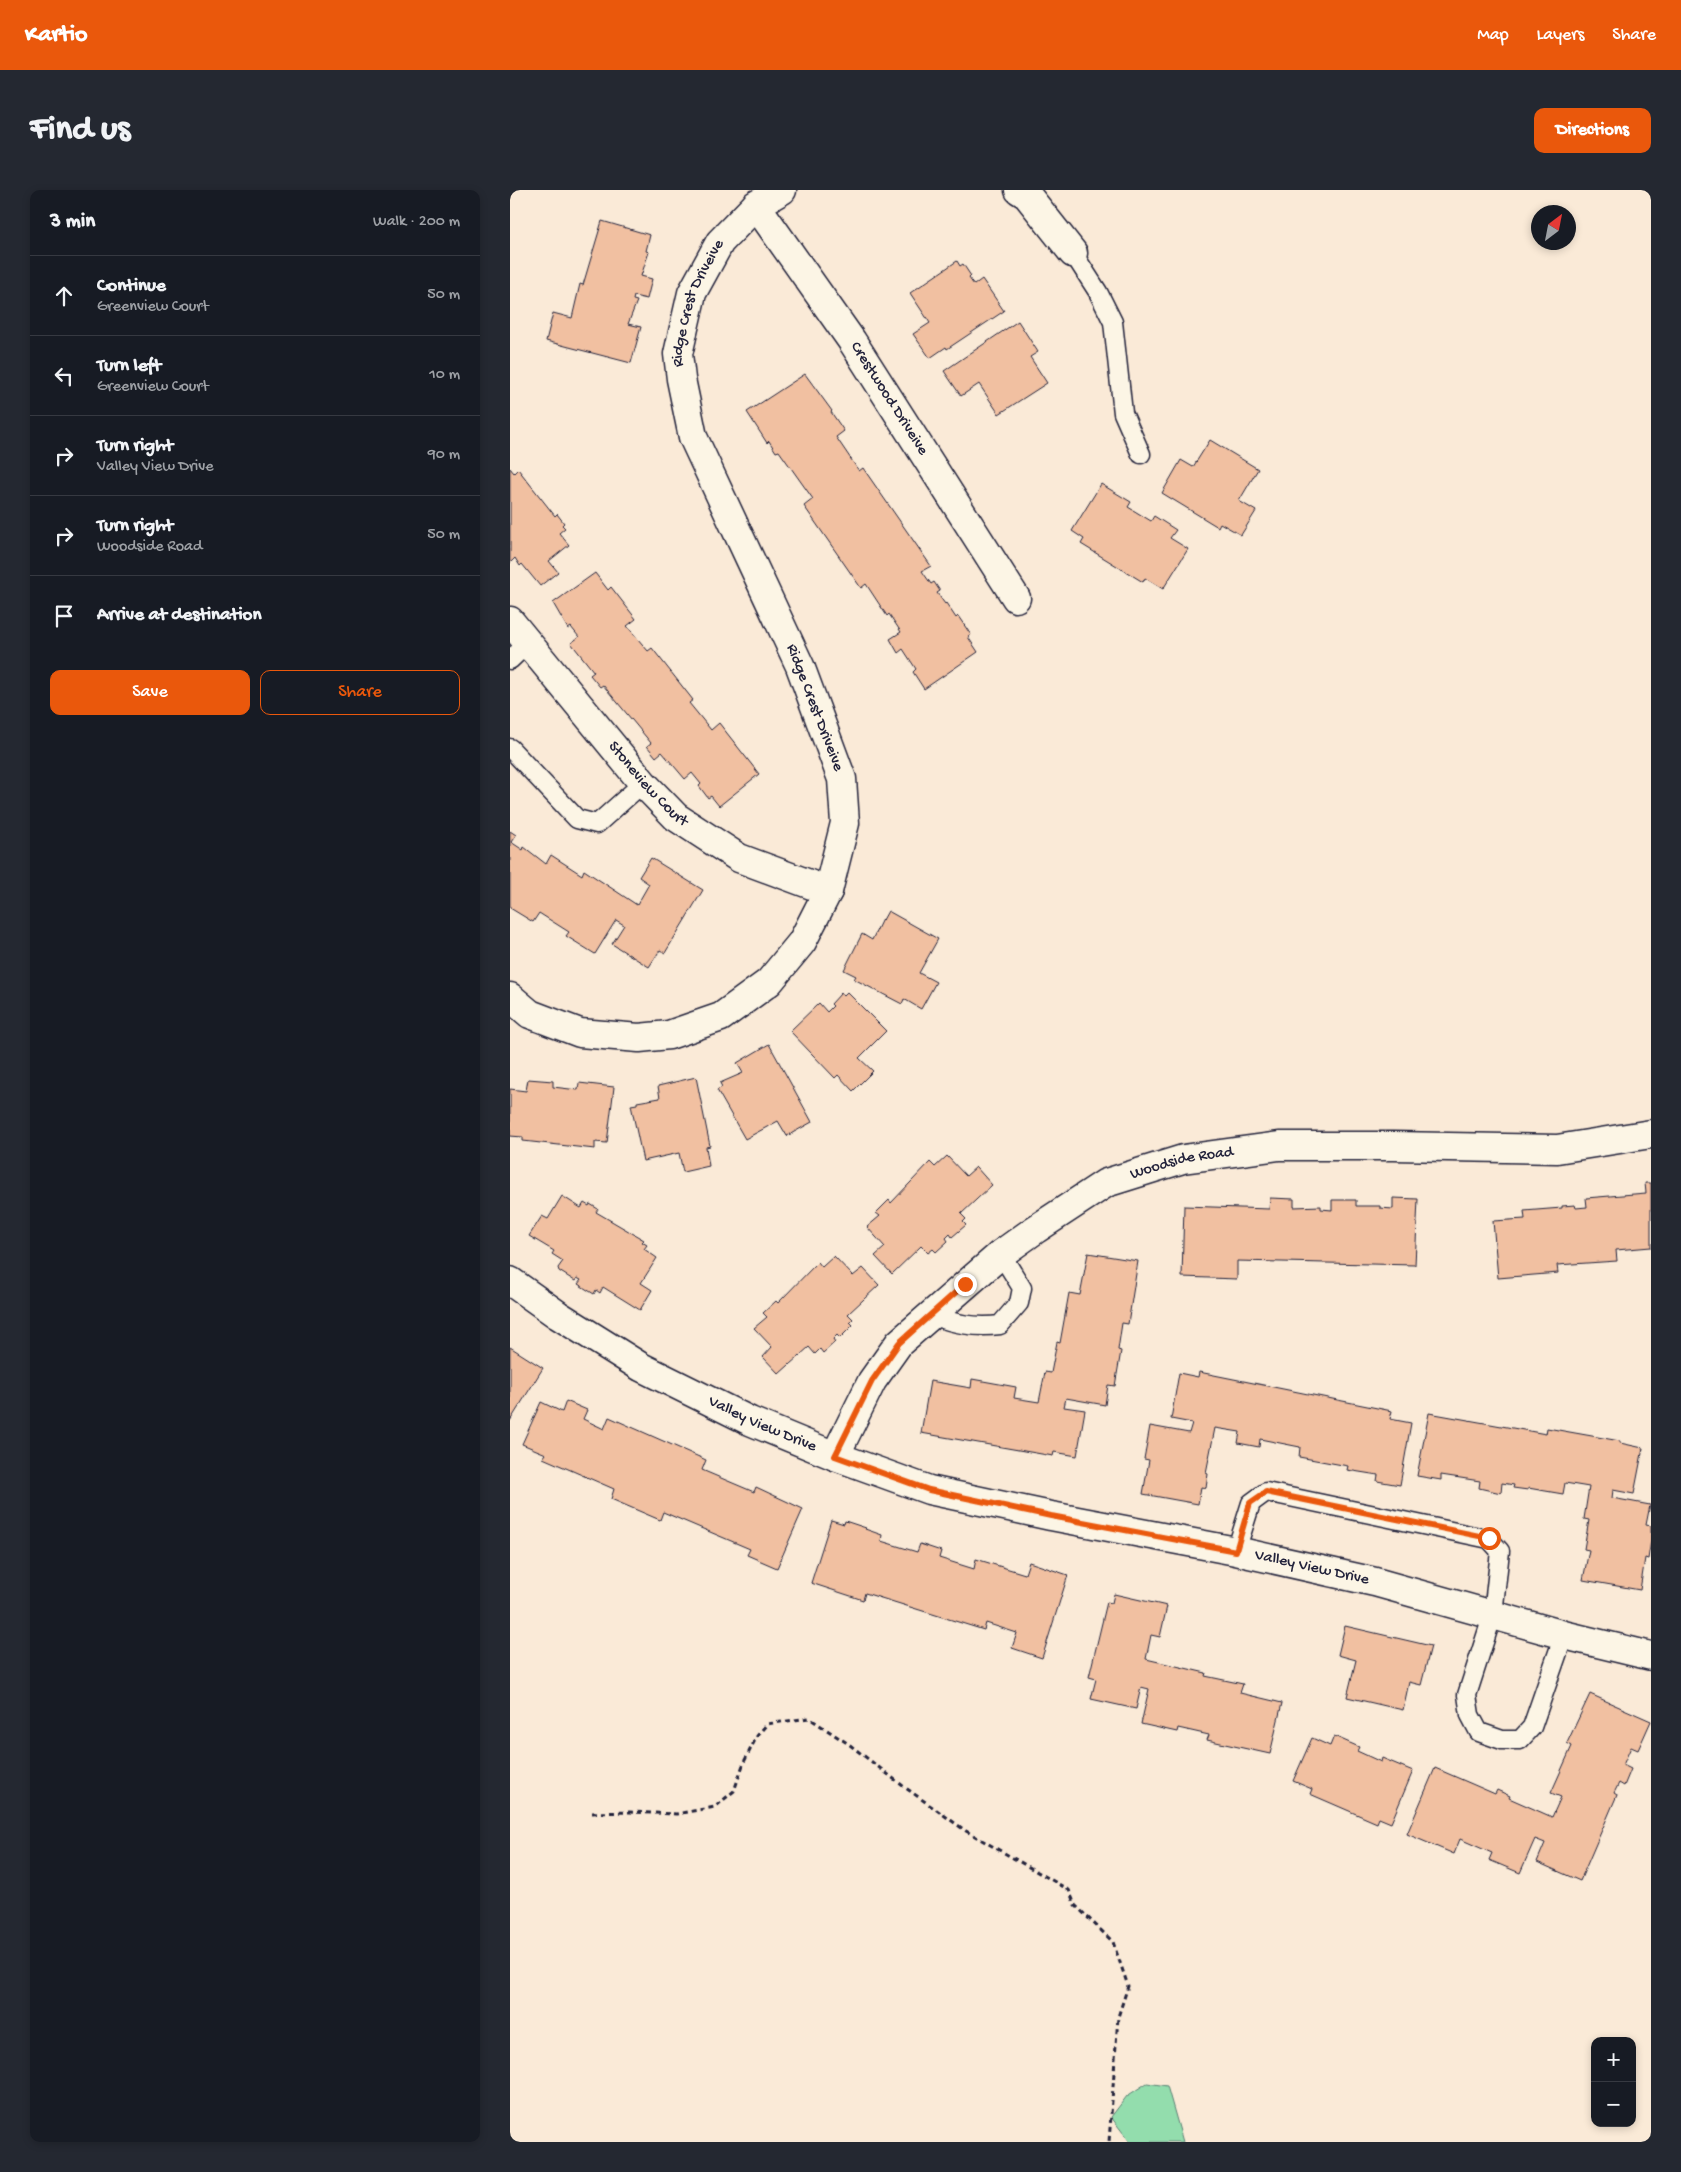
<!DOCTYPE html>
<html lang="en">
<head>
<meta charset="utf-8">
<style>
	body { margin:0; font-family:"Gochi Hand",sans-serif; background:#242831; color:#f1f3f6 }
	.controls { position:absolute; right:15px; bottom:15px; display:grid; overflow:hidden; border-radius:10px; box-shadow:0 2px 8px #0003 }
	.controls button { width:45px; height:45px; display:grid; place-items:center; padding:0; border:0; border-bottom:1px solid #363941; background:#171b24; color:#f1f3f6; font:25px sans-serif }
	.compass { position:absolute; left:1021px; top:15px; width:45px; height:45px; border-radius:50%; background:#171b24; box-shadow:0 2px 8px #0003; rotate:32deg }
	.stop { position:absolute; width:15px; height:15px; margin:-11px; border:4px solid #ea580c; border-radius:50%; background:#fff }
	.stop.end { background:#ea580c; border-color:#fff; box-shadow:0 1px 5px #0008 }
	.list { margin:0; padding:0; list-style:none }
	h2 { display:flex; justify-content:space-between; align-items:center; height:65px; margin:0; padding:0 20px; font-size:21px }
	h2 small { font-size:16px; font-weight:400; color:#9ea1a6 }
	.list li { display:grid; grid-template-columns:32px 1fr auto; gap:15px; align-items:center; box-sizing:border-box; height:80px; padding:0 20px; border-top:1px solid #363941 }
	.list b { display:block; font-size:19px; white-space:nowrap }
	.list p { margin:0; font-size:16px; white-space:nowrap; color:#9ea1a6 }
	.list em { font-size:16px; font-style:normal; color:#9ea1a6 }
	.actions { display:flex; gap:10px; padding:15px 20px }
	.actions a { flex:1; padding:11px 0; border:1px solid #ea580c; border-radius:10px; text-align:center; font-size:18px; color:#ea580c }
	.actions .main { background:#ea580c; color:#fff }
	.icon { flex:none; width:28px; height:28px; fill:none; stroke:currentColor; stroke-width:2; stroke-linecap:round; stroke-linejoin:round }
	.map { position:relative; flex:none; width:1141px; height:1952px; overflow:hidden; border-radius:10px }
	header { display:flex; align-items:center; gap:30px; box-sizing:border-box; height:70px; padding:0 25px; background:#ea580c; color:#fff }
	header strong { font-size:24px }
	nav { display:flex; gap:28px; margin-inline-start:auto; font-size:18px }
	.intro { display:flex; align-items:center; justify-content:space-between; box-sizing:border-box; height:120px; padding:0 30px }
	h1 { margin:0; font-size:35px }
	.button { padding:12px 22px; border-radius:10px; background:#ea580c; color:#fff; font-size:18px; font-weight:700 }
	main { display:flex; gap:30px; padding:0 30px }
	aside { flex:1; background:#171b24; border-radius:10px; box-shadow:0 2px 8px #0003 }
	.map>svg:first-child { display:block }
</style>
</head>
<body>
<header>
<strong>Kartio</strong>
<nav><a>Map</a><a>Layers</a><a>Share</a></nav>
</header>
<div class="intro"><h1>Find us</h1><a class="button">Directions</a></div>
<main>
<aside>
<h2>3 min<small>Walk · 200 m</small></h2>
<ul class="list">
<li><svg class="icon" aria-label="ahead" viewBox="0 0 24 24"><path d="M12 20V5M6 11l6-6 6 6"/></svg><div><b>Continue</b><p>Greenview Court</p></div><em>50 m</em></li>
<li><svg class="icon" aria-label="left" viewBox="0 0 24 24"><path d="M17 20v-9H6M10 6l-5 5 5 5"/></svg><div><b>Turn left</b><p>Greenview Court</p></div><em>10 m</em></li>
<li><svg class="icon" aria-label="right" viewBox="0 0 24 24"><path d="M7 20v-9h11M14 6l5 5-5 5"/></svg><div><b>Turn right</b><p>Valley View Drive</p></div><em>90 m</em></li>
<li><svg class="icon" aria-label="right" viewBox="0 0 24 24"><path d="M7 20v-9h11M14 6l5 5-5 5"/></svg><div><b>Turn right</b><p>Woodside Road</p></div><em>50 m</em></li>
<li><svg class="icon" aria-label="arrive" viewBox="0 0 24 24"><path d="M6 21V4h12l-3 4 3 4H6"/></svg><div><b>Arrive at destination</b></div></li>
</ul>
<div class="actions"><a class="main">Save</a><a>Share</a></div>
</aside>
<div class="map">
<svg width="1141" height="1952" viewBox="0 0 1141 1952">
	<rect width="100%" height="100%" fill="#faead7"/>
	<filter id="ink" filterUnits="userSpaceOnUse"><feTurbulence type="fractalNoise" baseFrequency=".02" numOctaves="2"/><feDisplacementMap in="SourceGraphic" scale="10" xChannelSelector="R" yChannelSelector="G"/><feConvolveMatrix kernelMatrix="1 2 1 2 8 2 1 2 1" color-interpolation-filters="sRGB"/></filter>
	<g filter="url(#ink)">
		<path fill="#93ddad" stroke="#5a8074" d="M637,1893l20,3 16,56h-53l-19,-25 16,-21z"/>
		<path fill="#f1c0a1" stroke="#22223b" d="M92,31l48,14 -4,16 3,1 -8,24 11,3 -5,20 -13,-3 -1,4 4,1 -9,23 13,3 -10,36 -85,-22 7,-28 19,5 8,-34 3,1z
			M447,71l3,5 3,-2 8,12 -2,2 5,7 8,-6 22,32 -57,38 -1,-2 -16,11 -17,-24 17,-11 -20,-30z
			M508,131l20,31 -8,5 17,26 -48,31 -20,-30 -18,12 -17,-25z
			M295,184l27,37 -1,1 13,19 -8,6 23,34 4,-3 68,98 -9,5 9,13 3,-2 6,9 -3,2 8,11 1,-1 10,15 2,-2 13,19 -3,2 10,15 -54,37 -11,-17 3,-3 -13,-20 -5,4 -8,-14 11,-7 -12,-18 -2,2 -21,-32 -5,4 -57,-82 9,-7 -34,-48 -3,1 -7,-11 -2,2 -20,-31z
			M700,250l48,29 -19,32 17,10 -15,24 -21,-12 -2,4 -56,-34 19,-33 12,7z
			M0,278l4,5 4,-4 37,47 2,-2 7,9 -2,2 3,3 -6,5 10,12 -20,16 9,11 -18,14 -18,-22 -2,2 -5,-8 -5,5z
			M591,294l30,18 -3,5 23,14 3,-5 22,14 -6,8 18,11 -25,40 -18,-11 -2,4 -62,-38 3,-5 -12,-8z
			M85,383l13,17 3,-3 25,32 -9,7 21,25 4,-3 41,52 -4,3 22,27 8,-7 40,51 -40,32 -8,-10 -3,2 -9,-12 2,-2 -9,-11 -7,6 -23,-27 -6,5 -9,-11 4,-3 -48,-58 -3,2 -10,-12 4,-3 -23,-29 8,-6 -8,-10 -3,2 -15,-26z
			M0,641l6,4 -5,7 12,8 1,-3 22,17 5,-9 31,20 2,-5 53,35 12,-21 -10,-7 12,-19 52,32 -38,63 -5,-3 -11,17 -37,-23 12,-19 -8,-5 -21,34 -29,-18 3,-4 -30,-19 -6,9 -23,-14z
			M378,721l50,28 -19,34 17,9 -15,27 -17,-10 -2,5 -48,-25 2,-3 -12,-6 18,-36 10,6 10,-21 1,1z
			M337,802l39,39 -27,27 14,13 -20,20 -15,-16 -3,3 -45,-47 29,-28 8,9 6,-6 -2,-2 10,-11 2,3z
			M259,854l43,78 -25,14 -9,-15 -33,18 -28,-49 5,-3 -2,-4 23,-10 -6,-10z
			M186,887l14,69 -4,1 3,19 -26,6 -4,-19 -36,8 -12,-56 6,-1v-2l23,-4 -2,-12z
			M18,889l25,2v6l25,3 1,-7 35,4 -7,56 -12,-1v7l-72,-8v-4l-13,-1v-47l16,2z
			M437,966l19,20 10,-9 16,18 -31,29 5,5 -3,3 3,3 -14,12 -2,-3 -4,4 2,3 -12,11 -3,-3 -5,4 -7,-7 -29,28 -17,-18 10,-9 -18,-20 13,-11 -4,-3 13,-13 2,3 39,-41 5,5z
			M1135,993h6v64l-35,3 1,11 -60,4 1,8 -60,5 -5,-57 32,-2 -1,-8 38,-3v-2l13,-1 1,3 11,-1 -1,-9 60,-5z
			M52,1006l19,12 3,-5 5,3 1,-2 8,5 -2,3 48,28 -2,2 5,3 -3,4 13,9 -16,25 11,7 -12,20 -37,-23 -3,6 -4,-3 -2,4 -16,-10 3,-4 -4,-2 -2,3 -16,-10 -1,-3 5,-7 -11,-7 2,-3 -25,-15 13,-20 6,3z
			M760,1008l24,1v8l27,-1v3l11,1v-10h24v6h24v2l13,1v-11l25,1 -3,66 -178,-4v18l-55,-2 2,-71 85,3z
			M578,1063l50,8 -10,63 -6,-1 -4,27 3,1 -6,35 -7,-1 -3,20 -39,-7 -2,9 21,3 -8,46 -23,-4 -1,4 -132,-23 9,-52 41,7 1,-9 44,8 -2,11 25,4 6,-30 6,1 6,-31 3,1 9,-50 11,2z
			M324,1066l19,20 10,-8 16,17 -31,29 5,5 -3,3 3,3 -13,13 -3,-3 -4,4 2,3 -12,11 -3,-4 -5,5 -6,-7 -30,27 -16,-17 9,-10 -18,-19 13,-11 -4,-4 13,-12 2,2 40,-41 4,5z
			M0,1157l33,21 -33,53z
			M689,1182l193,39 -2,8 21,4 -11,62 -23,-4 1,-6 -31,-5 1,-4 -49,-9 1,-10 -40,-8 -1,8 -21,-4 2,-11 -25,-4 -9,45 2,1 -2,14 -5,-1 -3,17 -55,-10 6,-34 -5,-1 6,-33 39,7 3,-10 -21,-4 8,-46 19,4z
			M56,1211l21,9 -4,9 21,10 5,-12 97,43 -4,10 52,22 2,-5 47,22 -26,59 -30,-13 3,-6 -87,-37 -3,8 -49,-21 3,-10 -71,-31 3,-4 -24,-10 19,-42 21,10z
			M919,1223l117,21 1,-6 73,13v2l23,5 -9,46 -21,-4 -1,8 38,7 -4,20 5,1v14l-3,19 -3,-1 -5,32 -57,-10 6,-30 -5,-1 5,-29 -5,-1 5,-32 -24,-4 -2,11 -35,-6v2l-15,-2 1,-3 -12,-2 -1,10 -22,-5 1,-7 -39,-6v5l-24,-4z
			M321,1330l13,4 1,-3 21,7 -1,1 17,6 -1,6 36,11 3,-8 21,7 -2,7 35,11 2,-10 49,15 4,-12 39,13 -26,83 -30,-10 5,-15 -31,-10 -2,7 -119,-37 -2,7 -52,-17z
			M604,1404l53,12 -7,31 -9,-2 -5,24 60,14 -1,3 38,8 -3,9 42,10 -12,51 -63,-14 2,-5 -31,-7 -1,4 -36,-8 8,-35 -8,-2 -5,22 -45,-10 5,-20 -7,-2 18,-75 5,1z
			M835,1436l86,20 -10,39 -12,-3 -6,28 -56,-13 9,-37 -18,-5z
			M1080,1504l61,27 -13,29 -7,-3 -8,18 8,4 -7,17 -5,-3 -5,10 3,2 -37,86 -43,-19 8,-19 -10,-4 -15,34 -31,-13 3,-7 -32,-14 -6,15 -47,-20 28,-66 60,26 2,-4 13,6 -1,2 43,19 9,-20 -10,-4 21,-47 -5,-3z
			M824,1546l25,11 -2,4 24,11 1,-4 31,13 -22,52 -12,-5 -2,5 -67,-29 2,-5 -19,-8 19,-43 18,8z"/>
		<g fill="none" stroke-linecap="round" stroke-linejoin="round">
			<defs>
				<path id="service" d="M563,63l25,39 15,30 10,91 18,41
					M0,470l18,-17
					M0,558l67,71 20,5 46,-41
					M421,1125c24,9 44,13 69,10l19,-22 3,-15 -21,-34
					M726,1361l15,-48 15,-11 223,47 11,12 -7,63 -26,81 3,20 9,17 23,8h18l12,-13 32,-92"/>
				<g id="minor">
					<path d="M509,0l8,5 46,58"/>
					<path id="s1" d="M246,15l96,136 164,257"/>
					<path id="s2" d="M0,431l133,162 33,34 63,41 89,33"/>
					<path id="s3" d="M0,807l20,17 50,19 59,5 30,-3 52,-18 48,-35 33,-40 26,-51 17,-68 -3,-44 -42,-113 -107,-229 -12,-58 -3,-25 14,-61 28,-51 36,-37 26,-15"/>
					<path id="s4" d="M0,1091l48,34 83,52 109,54 85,35 94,34 122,26 185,35 139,31 189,53 87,21"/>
					<path id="s5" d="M325,1266l37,-75 27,-38 102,-89 35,-25 70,-46 77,-24 96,-13h114l164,3 94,-15"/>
				</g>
			</defs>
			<use href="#service" stroke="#22223b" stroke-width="21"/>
			<use href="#minor" stroke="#22223b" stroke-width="31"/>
			<path stroke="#22223b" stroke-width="3" stroke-dasharray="5 4" stroke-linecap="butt" d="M82,1623l38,-1 46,2 39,-7 19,-16 10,-29 13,-26 10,-12 42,-6 41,27 53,41 63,45 103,59 6,15 38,37 15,44 -10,31 -9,125"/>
			<use href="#service" stroke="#fcf5e5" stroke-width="18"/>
			<use href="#minor" stroke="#fcf5e5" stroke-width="28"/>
		</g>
	</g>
	<g fill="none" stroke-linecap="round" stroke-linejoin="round" filter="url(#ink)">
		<path stroke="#ea580c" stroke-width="6" d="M455,1094l-66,59 -27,38 -37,75 94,34 122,26 185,35 14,-48 16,-11 223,46"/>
	</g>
	<g text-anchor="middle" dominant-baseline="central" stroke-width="4.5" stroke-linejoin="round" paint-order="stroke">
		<g font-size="16" fill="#22223b" stroke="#fcf5e5">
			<text stroke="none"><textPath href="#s3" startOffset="1019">Ridge Crest Driveive</textPath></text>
			<text stroke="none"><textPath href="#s1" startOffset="235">Crestwood Driveive</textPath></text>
			<text transform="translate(304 518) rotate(69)">Ridge Crest Driveive</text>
			<text stroke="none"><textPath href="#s2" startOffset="214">Stoneview Court</textPath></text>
			<text stroke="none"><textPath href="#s5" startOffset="471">Woodside Road</textPath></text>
			<text stroke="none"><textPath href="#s4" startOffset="291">Valley View Drive</textPath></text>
			<text stroke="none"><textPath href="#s4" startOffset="861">Valley View Drive</textPath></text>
		</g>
	</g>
</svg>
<div class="controls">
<button>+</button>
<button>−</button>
</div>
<svg class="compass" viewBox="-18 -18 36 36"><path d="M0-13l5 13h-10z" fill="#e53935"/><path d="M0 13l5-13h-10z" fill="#9ea1a6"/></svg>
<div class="stop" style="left:979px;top:1348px"></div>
<div class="stop end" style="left:455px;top:1094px"></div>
</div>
</main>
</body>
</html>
